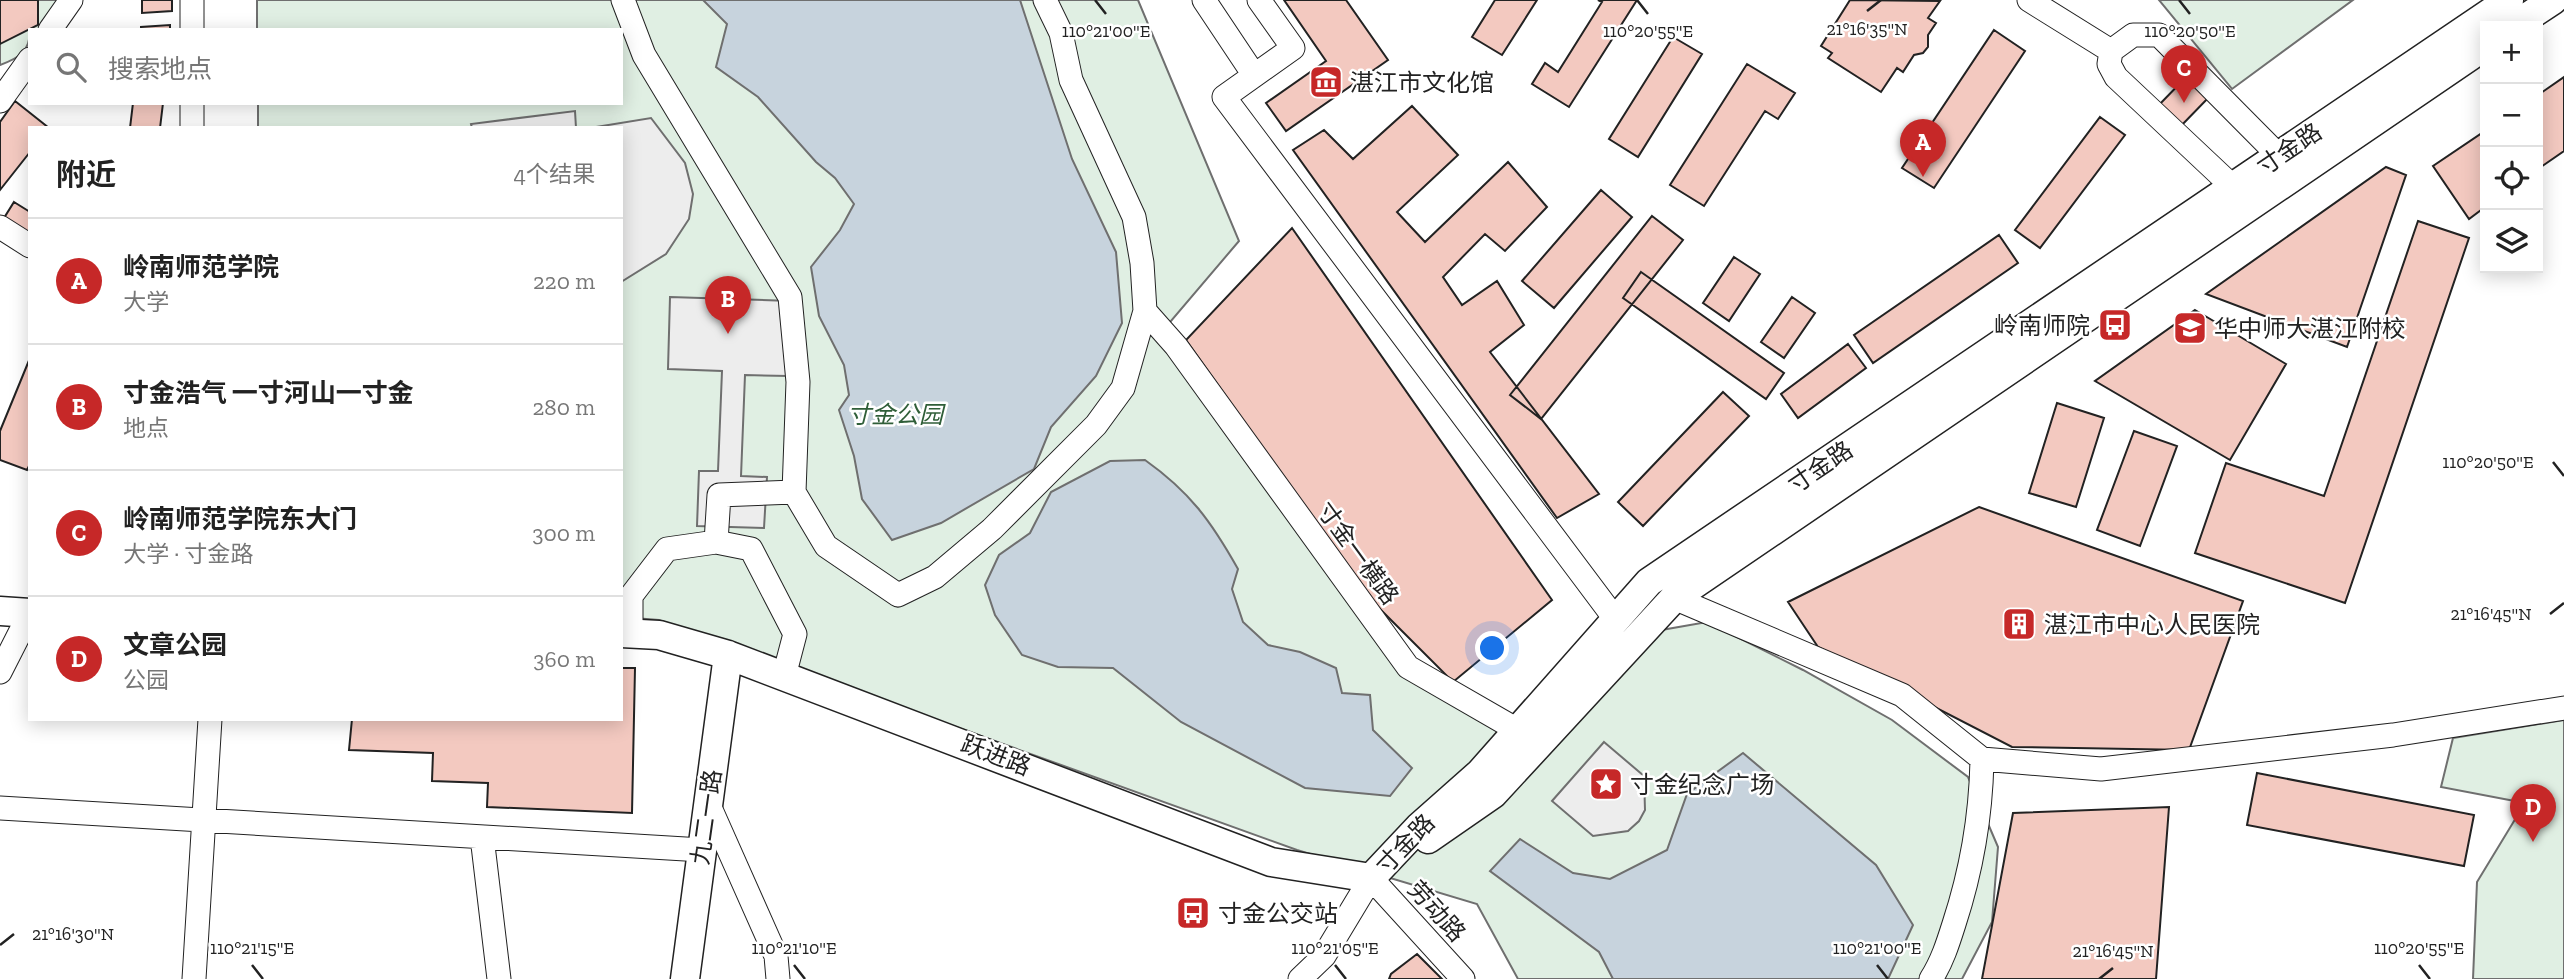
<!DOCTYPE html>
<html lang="zh">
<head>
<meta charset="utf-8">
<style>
	body { margin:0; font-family:"Zilla Slab","Noto Sans SC",serif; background:#f2f2f2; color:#222 }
	.controls { position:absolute; right:21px; top:21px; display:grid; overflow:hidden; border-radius:0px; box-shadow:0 4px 18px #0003 }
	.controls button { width:63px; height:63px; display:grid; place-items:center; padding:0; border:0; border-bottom:2px solid #e0e0e0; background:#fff; color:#222; font:35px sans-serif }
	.you { position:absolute; left:1493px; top:649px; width:24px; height:24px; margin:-18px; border:5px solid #fff; border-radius:50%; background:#1a73e8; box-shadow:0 0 0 10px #1a73e833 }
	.badge { display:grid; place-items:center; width:46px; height:46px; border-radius:50%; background:#c62828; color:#fff; font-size:23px; font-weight:700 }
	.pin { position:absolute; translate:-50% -58px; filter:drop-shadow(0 2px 4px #0008) }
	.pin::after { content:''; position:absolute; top:37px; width:24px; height:21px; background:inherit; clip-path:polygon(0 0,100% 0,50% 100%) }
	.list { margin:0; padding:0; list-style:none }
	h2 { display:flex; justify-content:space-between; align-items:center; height:91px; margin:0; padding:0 28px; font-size:30px }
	h2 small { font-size:23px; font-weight:400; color:#767676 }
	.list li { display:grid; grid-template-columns:46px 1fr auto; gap:21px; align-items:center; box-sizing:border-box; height:126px; padding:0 28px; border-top:2px solid #e0e0e0 }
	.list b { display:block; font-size:26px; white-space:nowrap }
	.list p { margin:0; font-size:23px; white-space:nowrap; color:#767676 }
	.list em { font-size:23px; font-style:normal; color:#767676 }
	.icon { flex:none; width:38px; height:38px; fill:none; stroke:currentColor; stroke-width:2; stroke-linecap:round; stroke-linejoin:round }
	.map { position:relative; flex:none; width:2564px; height:979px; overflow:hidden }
	.search { position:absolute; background:#fff; box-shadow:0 4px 18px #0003; left:28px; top:28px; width:595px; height:77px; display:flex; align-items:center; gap:18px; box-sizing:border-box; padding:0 24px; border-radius:0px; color:#767676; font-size:26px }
	.panel { position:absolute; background:#fff; box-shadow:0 4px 18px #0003; left:28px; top:126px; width:595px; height:595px; border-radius:0px }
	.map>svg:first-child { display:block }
</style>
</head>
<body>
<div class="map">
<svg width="2564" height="979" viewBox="0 0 2564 979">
	<rect width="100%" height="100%" fill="#fff"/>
	<path fill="#e0efe3" stroke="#6f6f6f" stroke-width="2" d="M0,0h63l-23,30h-10c0,22 -11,28 -30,35z
		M257,0h881l101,241 -80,94 244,334 152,75 101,-113 51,-9 96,48 89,50 76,57 30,70 -6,75 -30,57h-444l-41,-75 -180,-54 -638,-230 -38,-3v-489h-363v-25h363v-73h-364z
		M2159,0h194l-121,89z
		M2564,720v259h-91l4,-97 48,-79 -84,-16 12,-49z"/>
	<path fill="#ededed" stroke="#6f6f6f" stroke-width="2" d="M575,111l1,17h-104l-1,-4z
		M651,118l34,45 8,31 -4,25 -23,35 -45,28v-154h-31z
		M670,297l121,4 -3,75 -43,-1 -4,101 26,1 -3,51 -67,-2 2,-55h19l4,-100 -54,-2z
		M1604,742l40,34 1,34 -6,11 -11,10 -35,5 -41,-35z"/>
	<path fill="#c7d3dd" stroke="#6f6f6f" stroke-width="2" d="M703,0h317l52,159 44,93 6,71 -26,53 -45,51 -17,42 -93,54 -49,17 -30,-41 -8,-43 -15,-46 10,-15 -5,-30 -25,-49 -8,-49 29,-37 14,-26 -19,-26 -19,-16 -58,-65 -42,-30 11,-43z
		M1145,460c45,32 66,61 93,109l-6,20 11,33 25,23 32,7 36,16 6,25 28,2 3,35 39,38 -22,28 -85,-8 -124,-66 -68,-54 -55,-1 -36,-12 -27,-40 -10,-30 14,-30 31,-22 21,-41 59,-31z
		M1743,753l133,112 37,60 -25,54h-275l-14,-27 -109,-81 30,-32 53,34 37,6 57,-29 20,-56z"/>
	<path fill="#f3c9c0" stroke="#222" stroke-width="2" d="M0,0h38v25l-38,19z
		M142,0h30v11l-30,2z
		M1284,0h62l42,60 -102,71 -20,-28 60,-42z
		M1495,0h42l-35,55 -30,-18z
		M1598,0h39l-68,107 -37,-23 13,-21 13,9 44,-70z
		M1850,0l90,1 -12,17 8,5 -8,12v12l-5,6 -9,2 -11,17 -6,-4 -16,24 -53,-34 4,-5 -11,-7z
		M170,25v5h-29v-3z
		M1994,30l31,21 -91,137 -32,-20z
		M1673,37l29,17 -64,103 -29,-18z
		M1747,64l48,29 -17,26 -13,-8 -61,95 -34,-21z
		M2192,71l21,22 -36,37 -22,-21z
		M2564,77v74l-26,18v-74z
		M15,101l34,27h-19v24l-30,38v-68z
		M133,103h30l-3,25h-30z
		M1412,106l46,49 -61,57 28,30 83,-80 39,45 -42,44 -20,-17 -42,43 19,28 35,-24 27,44 -34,27 109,142 -42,24 -264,-368 31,-20 29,29z
		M2100,117l25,18 -85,113 -25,-18z
		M2485,131v76l-16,12 -36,-53z
		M2386,167l20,8 -59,172 -141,-53z
		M1601,190l31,27 -78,91 -32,-27z
		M14,202l16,10v22l-26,-16z
		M1652,216l31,24 -142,179 -31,-24z
		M2418,221l51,17 -124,365 -150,-50 31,-90 98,33z
		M1292,228l260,372 -99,82 -84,-84 -183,-258z
		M1999,235l19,28 -145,100 -19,-28z
		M1734,257l26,17 -31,47 -26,-18z
		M1641,272l143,101 -18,26 -143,-101z
		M1792,297l23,16 -31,45 -23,-16z
		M2195,310l91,54 -56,96 -135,-79z
		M1848,344l18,24 -68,50 -17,-24z
		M30,358v106l-3,6 -27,-10v-29z
		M1723,392l26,24 -106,110 -25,-24z
		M2057,403l47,15 -28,89 -47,-14z
		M2134,431l43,15 -37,100 -43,-16z
		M1979,507l264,94 -54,149 -177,-3 -194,-100 -30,-45z
		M621,668h14l-3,145 -145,-6 1,-24 -56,-2 1,-28 -84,-3 3,-31h269z
		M2257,773l217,42 -10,51 -217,-41z
		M2169,807l-13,172h-174l31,-166z
		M1417,954l25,25h-53l2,-5z"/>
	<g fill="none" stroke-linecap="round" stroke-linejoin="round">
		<defs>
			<path id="minor" d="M192,0v30
				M623,0l21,55 146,242 8,85 -4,110 -75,3 -3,47 35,7 44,85 -11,42
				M1045,0l16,33 10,47 63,137 8,46 3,48 31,35 232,321 125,72
				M1204,0l50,75
				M1259,0l34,48 -69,49 392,523
				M2029,0l82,51
				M50,30l21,-30
				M0,101l30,-42
				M192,103v25
				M2233,187l-117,-110 -7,-13 2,-13 22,-16h26l120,121
				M0,227l30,19
				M794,492l32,54 72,49 37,-18 57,-48 104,-104 27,-37 22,-77
				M1674,598l228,97 80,64c-1,58 -10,110 -28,165 -6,19 -12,38 -23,55
				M631,634v-38l36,-47 49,-7
				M0,672l30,-59
				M1982,759l119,10 292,-34 171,-27
				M708,803l68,153 2,23
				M0,808l702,42
				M482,837l17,142
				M194,979l16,-260
				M1300,979l24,-23 47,-78 92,101"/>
			<path id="major" d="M2514,26l39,-26
				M0,611l30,2
				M621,633l38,2 69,20 543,207 100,16
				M1428,839l65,-45 181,-196 811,-552
				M1371,878l48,-51 61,-54 169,-191 860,-582
				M685,979l43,-324"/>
		</defs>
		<use href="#minor" stroke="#222" stroke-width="25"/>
		<use href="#major" stroke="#222" stroke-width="31"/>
		<use href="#minor" stroke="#fff" stroke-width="23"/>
		<use href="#major" stroke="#fff" stroke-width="28"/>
	</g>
	<path fill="none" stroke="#222" stroke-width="2.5" d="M1095,0l11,14M1637,0l11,14M2179,0l11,14M1867,11l14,-11M2553,462l11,14M2550,614l14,-11M0,945l14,-11M252,965l11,14M794,965l11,14M1335,965l11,14M1877,965l11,14M2419,965l11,14M2099,979l14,-11"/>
	<defs>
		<symbol id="museum-square" viewBox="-11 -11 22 22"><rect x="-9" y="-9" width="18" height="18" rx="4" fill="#c62828" stroke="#fff"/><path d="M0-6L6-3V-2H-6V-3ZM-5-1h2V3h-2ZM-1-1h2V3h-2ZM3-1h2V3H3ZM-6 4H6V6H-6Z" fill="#fff"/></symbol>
		<symbol id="bus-square" viewBox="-11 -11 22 22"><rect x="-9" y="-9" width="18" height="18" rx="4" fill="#c62828" stroke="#fff"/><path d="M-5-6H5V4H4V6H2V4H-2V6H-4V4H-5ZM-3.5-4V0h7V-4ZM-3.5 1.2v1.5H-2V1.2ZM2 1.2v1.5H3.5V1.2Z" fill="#fff"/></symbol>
		<symbol id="school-square" viewBox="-11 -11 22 22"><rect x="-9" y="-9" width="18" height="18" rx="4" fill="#c62828" stroke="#fff"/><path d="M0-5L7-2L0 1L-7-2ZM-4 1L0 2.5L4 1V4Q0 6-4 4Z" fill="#fff"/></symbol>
		<symbol id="building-square" viewBox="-11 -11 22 22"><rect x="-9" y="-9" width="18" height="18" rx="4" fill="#c62828" stroke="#fff"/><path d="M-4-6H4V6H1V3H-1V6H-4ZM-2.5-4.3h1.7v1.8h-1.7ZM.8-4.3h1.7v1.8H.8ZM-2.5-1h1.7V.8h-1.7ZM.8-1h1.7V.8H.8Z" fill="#fff"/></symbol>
		<symbol id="sight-square" viewBox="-11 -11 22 22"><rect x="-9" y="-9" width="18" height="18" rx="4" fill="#c62828" stroke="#fff"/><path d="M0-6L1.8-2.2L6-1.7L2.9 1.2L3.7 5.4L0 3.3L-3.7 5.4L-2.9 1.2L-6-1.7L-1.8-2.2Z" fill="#fff"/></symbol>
	</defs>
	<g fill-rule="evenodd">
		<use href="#museum-square" x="1307" y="63" width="38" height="38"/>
		<use href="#bus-square" x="2096" y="306" width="38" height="38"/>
		<use href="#school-square" x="2171" y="309" width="38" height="38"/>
		<use href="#building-square" x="2000" y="605" width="38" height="38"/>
		<use href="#sight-square" x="1587" y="765" width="38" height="38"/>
		<use href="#bus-square" x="1174" y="894" width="38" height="38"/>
	</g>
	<g text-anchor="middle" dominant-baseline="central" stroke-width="5" stroke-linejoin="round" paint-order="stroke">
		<g font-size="24" fill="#222" stroke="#fff" text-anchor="start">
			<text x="1350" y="82">湛江市文化馆</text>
			<text x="2090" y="325" text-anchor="end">岭南师院</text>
			<text x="2214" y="328">华中师大湛江附校</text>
			<text x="2044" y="624">湛江市中心人民医院</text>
			<text x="1630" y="784">寸金纪念广场</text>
			<text x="1218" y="913">寸金公交站</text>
		</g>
		<g font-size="24" fill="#222" stroke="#fff">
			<text transform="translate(2289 149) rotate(-34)">寸金路</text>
			<text transform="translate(1820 467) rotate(-34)">寸金路</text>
			<text transform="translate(1358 553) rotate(54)">寸金一横路</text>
			<text transform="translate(996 755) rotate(21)">跃进路</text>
			<text transform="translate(706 817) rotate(-82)">九二一路</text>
			<text transform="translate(1405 844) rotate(-46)">寸金路</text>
			<text transform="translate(1437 911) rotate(48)">劳动路</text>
		</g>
		<g font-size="24" font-style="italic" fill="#2f5e38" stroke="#fff">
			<text x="895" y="414">寸金公园</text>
		</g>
	</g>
	<g font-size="18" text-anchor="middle" fill="#222" stroke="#fff" stroke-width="5" stroke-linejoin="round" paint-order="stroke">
		<text x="1867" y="35">21°16'35"N</text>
		<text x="1106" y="37">110°21'00"E</text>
		<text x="1648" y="37">110°20'55"E</text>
		<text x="2190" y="37">110°20'50"E</text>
		<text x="2488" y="468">110°20'50"E</text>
		<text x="2491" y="620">21°16'45"N</text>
		<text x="73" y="940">21°16'30"N</text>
		<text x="252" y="954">110°21'15"E</text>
		<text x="794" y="954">110°21'10"E</text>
		<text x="1335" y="954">110°21'05"E</text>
		<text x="1877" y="954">110°21'00"E</text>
		<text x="2419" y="954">110°20'55"E</text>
		<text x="2113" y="957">21°16'45"N</text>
	</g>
</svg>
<div class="controls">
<button>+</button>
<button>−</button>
<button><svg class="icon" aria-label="locate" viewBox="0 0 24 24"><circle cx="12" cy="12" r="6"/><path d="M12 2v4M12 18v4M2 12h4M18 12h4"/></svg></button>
<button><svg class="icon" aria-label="layers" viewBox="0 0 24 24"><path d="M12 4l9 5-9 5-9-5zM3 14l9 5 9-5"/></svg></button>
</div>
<div class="you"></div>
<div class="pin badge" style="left:1923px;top:177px">A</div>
<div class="pin badge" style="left:728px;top:334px">B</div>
<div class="pin badge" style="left:2184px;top:103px">C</div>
<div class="pin badge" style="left:2533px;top:842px">D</div>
<div class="search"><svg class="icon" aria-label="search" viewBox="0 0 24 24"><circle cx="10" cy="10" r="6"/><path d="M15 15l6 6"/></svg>搜索地点</div>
<section class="panel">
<h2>附近<small>4个结果</small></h2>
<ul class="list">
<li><span class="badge">A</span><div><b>岭南师范学院</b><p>大学</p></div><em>220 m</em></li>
<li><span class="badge">B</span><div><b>寸金浩气 一寸河山一寸金</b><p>地点</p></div><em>280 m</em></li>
<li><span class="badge">C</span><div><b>岭南师范学院东大门</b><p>大学 · 寸金路</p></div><em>300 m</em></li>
<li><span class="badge">D</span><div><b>文章公园</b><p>公园</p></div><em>360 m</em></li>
</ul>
</section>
</div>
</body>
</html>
